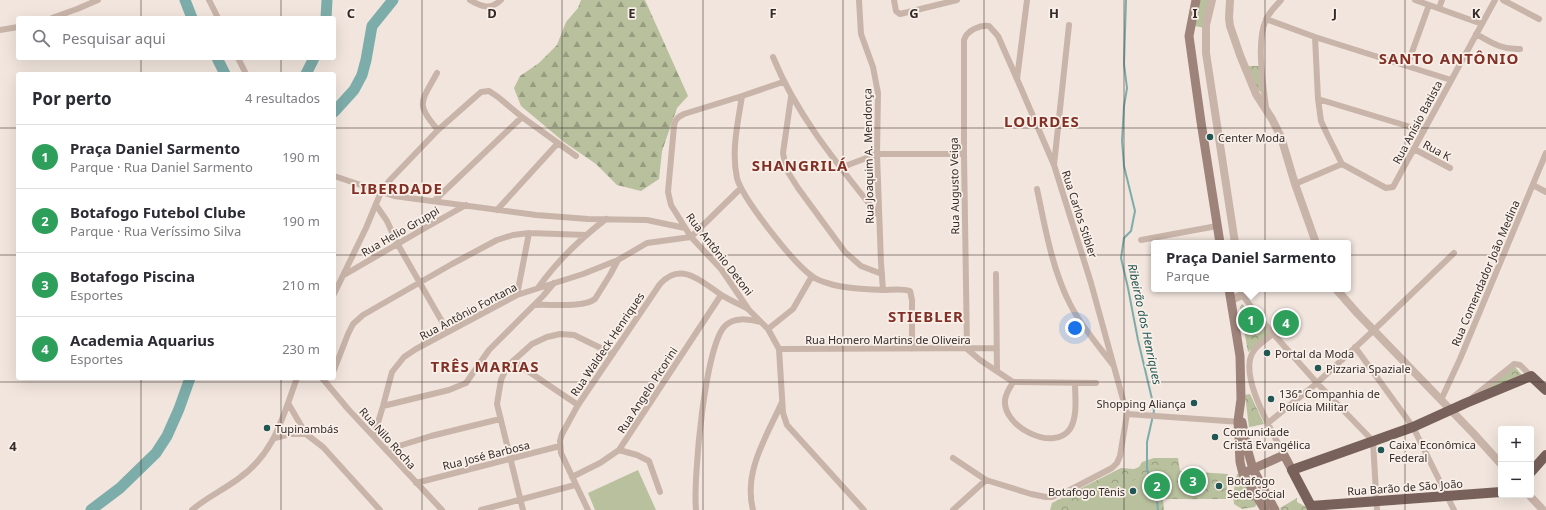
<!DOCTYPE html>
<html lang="pt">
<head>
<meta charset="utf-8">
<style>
	body { margin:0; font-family:"Noto Sans",sans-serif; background:#f2f2f3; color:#2b2b33 }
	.controls { position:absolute; right:12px; bottom:12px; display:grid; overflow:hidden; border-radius:4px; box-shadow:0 4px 16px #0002 }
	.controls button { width:36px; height:36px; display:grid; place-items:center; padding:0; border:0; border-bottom:1px solid #e1e1e2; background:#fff; color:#2b2b33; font:20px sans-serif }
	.you { position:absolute; left:1075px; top:328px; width:14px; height:14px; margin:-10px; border:3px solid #fff; border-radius:50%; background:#1a73e8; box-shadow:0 0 0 6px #1a73e833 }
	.badge { display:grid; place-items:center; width:26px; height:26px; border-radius:50%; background:#0f766e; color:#fff; font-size:13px; font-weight:700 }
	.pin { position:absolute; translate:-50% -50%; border:2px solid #fff; box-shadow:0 1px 4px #0006 }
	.popup { position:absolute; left:1151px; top:240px; width:200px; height:52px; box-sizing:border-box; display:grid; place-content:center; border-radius:4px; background:#fff; filter:drop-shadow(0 1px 3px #0005); font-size:13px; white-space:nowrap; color:#7c7c81 }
	.popup b { font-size:15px; color:#2b2b33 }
	.popup::after { content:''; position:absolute; left:50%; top:100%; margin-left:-8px; border:8px solid transparent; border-top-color:#fff }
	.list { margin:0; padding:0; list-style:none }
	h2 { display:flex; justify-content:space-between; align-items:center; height:52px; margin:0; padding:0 16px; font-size:17px }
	h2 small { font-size:13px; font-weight:400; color:#7c7c81 }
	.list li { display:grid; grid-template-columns:26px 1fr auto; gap:12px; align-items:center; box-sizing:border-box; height:64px; padding:0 16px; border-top:1px solid #e1e1e2 }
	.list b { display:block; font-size:15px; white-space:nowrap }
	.list p { margin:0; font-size:13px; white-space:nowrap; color:#7c7c81 }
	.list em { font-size:13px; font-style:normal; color:#7c7c81 }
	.icon { flex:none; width:22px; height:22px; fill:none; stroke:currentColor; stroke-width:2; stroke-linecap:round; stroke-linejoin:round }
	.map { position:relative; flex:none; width:1546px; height:510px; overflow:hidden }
	.search { position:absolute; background:#fff; box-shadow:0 4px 16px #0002; left:16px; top:16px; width:320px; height:44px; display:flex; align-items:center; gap:10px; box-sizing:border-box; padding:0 14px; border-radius:4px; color:#7c7c81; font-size:15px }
	.panel { position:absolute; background:#fff; box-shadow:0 4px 16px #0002; left:16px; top:72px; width:320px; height:308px; border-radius:4px }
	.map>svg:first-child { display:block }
</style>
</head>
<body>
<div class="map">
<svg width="1546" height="510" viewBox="0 0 1546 510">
	<defs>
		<pattern id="forest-firs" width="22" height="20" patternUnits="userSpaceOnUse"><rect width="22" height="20" fill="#b8c09d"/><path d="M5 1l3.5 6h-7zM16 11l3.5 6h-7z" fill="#969c80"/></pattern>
		<pattern id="park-crowns" width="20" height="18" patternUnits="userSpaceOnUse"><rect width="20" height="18" fill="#b8c09d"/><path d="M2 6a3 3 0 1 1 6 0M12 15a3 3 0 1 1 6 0" fill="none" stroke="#969c80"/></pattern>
		<pattern id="water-rules" width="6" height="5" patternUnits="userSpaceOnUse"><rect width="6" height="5" fill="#7dadaa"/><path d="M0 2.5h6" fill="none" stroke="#678d8a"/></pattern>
	</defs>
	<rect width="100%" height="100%" fill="#f1e5dd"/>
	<path fill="url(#forest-firs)" d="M581,0h64l43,96 -11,12 -15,43 -3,28 -18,12 -24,-6 -21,-21 -32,-22 -43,-36 -7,-18 6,-12 19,-13 18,-18 9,-23 12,-14z"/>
	<path fill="url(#park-crowns)" d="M1248,66h11l3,27 -6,-5z
		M1242,304l30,30 -24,18 -8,-45z
		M1514,366l8,9 -35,18v-6z
		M1250,394l14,30 -15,3 -4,-32z
		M1154,458h24l2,13 48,3 -2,25h-63l1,11h-114l2,-7 69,-35 13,1 5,-2 3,-5z
		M1237,474h1l20,27 -3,6 -13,2 -8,-5 -1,-9z
		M1297,498v4l9,5 3,3h-28l-1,-2z"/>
	<path fill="#b8c09d" d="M1199,0h11l-5,28 -10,-2z
		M638,470l18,40h-61l-7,-17z
		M1162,471h15v26h-14z
		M1149,474l7,18 2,18h-89l41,-20z"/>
	<path fill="url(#water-rules)" d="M1204,475v12l-22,1v-12z"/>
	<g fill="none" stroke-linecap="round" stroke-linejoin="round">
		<path stroke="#7dadaa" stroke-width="2" d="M1126,0l-2,64 3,24 -3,18 -2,35 2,25 11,45 -4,20 -7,7 -3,20 7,30 10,52 14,59 2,12 -7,31v27l9,23 2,18"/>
		<path stroke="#7dadaa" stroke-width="11" d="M185,0l7,18
			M326,18l1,-18
			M217,58l8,16
			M306,74l8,-16
			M334,112l20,-22 8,-15 4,-15 6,-34 21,-26
			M91,510l29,-22 36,-35 11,-17 12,-27 11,-31"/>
		<path stroke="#c9b4a9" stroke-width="6" d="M209,0l9,18
			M470,0c11,7 21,10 31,0
			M859,0l2,34 12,33 5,26 -1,61 4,109 2,27
			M894,0l2,11 4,3 57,-14
			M1415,0l67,24
			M1503,0l36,19
			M1439,8l3,-8
			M52,18l25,-9 21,-9
			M1266,19l49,18 136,43
			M0,30l18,-3
			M1476,34c16,9 26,16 44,15
			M1315,37l3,62 3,22 6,13 15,30 44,24 7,-1 102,-187
			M773,57c24,59 66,109 106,159
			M238,58l8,16
			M1407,66l22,-61
			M437,73c-16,29 -22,31 1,57
			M1017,79l10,-79
			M783,82l-41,14 -58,18c-6,3 -9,5 -10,12l-6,66 3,13 20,32 30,32 28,41 19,19 11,20 4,64 4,12 77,85
			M742,96c-4,26 -11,55 -5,82 5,20 57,86 75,98 6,5 15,7 22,9 16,4 32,4 48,5 9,0 19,-2 28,1l2,9v49
			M791,97l-8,56 3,16 12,19 47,64 16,14 21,8
			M1318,99l106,32
			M1266,107c-3,-23 -10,-67 0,-87 3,-8 10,-14 15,-20
			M1414,149l36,19
			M1054,165l-37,-86 -19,-43 -9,-10c-9,-1 -22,4 -25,14v114l3,195 13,11 33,22 83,1
			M840,168l37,-14h87
			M334,176l60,20 142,19 52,4 59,1 38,8
			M1295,184l47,-20
			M1533,185l13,7
			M1037,189c8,38 15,80 33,115 11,22 28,41 43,61
			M434,201l88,-84
			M376,205l11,16 10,22 51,89
			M497,210l61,-67
			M691,237l50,-49
			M1141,240l76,-14
			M996,274l1,97
			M344,275l81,-47 41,-23
			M538,288c19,-27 42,-49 68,-69
			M334,294l32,-66 15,-36 8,-11 49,-51 43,-38 8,-1 9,6 24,20 54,39
			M517,295l12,-62
			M1242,295l27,34 48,54 56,58 4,69
			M535,305c16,-1 48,3 60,-6l15,-24 8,-15
			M768,329l25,-20 19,-33
			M1273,334c-6,5 -16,11 -20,18 -15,24 20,80 31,103
			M1355,347l58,80 41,83
			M779,349l217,-1
			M513,361l65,44
			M334,370l14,-36 5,-10 10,-9 89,-51 45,-24 16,-5 16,-2 57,2
			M322,378l26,31 94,101
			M1013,382c-3,6 -8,12 -8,19 -2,25 48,52 65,28 8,-13 5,-32 5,-46
			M1473,397l41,-33 6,1 11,11
			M1441,400l19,-41 86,-206
			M288,403l18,31
			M383,406l66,-16 17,-7 23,-33 54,-54 11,-13
			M1127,414l114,8
			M1268,423l49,-40 57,-53 80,-77
			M374,436l9,-30 9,-34 12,-15 12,-8 101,-54 66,-21 35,-14 29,-17 44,-6
			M275,438l15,-4h16l17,13 57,63
			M386,450l45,-14 69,-17
			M619,450l18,5 12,6 11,31
			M953,458l33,22 45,14 15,3h6l14,-5 46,-24 5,-5 3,-7 7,-42 -36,-131 -37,-118 15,-140
			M572,477l28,-14 19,-13 102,-155
			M416,483l144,-37
			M192,510c14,-12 31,-20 46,-31 37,-26 44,-61 59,-101
			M481,510l94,-25
			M523,510l-26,-106 4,-24 5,-11 7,-8 19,-17 15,-7 13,-3 14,1 39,19
			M588,510l-27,-57 -1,-12 2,-7 16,-29 82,-121c21,-23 41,-3 60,10 9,6 19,10 28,15
			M696,510c-3,-30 9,-168 30,-185 10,-9 24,-5 35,-3
			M753,510c-10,-39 14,-74 29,-108
			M953,510l33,-30"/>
		<path stroke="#c9b4a9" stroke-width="8" d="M1212,0l-6,25v28l29,190
			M1230,0l-1,18 1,8 10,29 16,39 16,25 9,18 14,47 21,59
			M1336,289l22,25 115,119 28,31
			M1231,300l11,-5v-6
			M1529,495l14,15"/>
		<path stroke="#9d837a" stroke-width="9" d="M1196,0l-7,36 12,86 19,121
			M1229,289l11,67 1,43 -3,22 2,41 3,12 22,36
			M1242,422l5,26 6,21 22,41
			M1248,471l36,-16 8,15"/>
		<path stroke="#78615a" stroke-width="10" d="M1531,472l15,-17
			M1311,506l190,-14
			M1313,510l-21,-40 121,-43 53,-24 65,-27 15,14"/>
	</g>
	<path fill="none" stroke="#362b29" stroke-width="1" stroke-opacity="0.55" d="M141,0v18M281,0v18M422,0v510M562,0v510M703,0v510M843,0v510M984,0v510M1124,0v510M1265,0v510M1405,0v510M141,58v16M281,58v16M0,128h18M334,128h1212M0,255h18M334,255h1212M141,378v132M281,378v132M0,382h1546"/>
	<g fill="#205654" stroke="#f9f0e9" stroke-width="1.5">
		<circle cx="1210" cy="137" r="4"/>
		<circle cx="1267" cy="353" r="4"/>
		<circle cx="1318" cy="368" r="4"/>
		<circle cx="1271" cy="399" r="4"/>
		<circle cx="1194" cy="403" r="4"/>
		<circle cx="267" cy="428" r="4"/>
		<circle cx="1215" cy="437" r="4"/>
		<circle cx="1381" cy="450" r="4"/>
		<circle cx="1219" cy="486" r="4"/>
		<circle cx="1133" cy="491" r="4"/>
	</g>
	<g text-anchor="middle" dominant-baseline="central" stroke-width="3.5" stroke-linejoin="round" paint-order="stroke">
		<g font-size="11" fill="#362b29" stroke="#f9f0e9">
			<text transform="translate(1417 122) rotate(-62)">Rua Anísio Batista</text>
			<text transform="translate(1437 150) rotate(28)">Rua K</text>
			<text transform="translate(868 156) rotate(-91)">Rua Joaquim A. Mendonça</text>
			<text transform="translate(954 186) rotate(-91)">Rua Augusto Veiga</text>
			<text transform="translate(1080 214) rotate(72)">Rua Carlos Stibler</text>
			<text transform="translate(400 231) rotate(-30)">Rua Helio Gruppi</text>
			<text transform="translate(720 254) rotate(52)">Rua Antônio Detoni</text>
			<text transform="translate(1485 273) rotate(-67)">Rua Comendador João Medina</text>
			<text transform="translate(468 311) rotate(-28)">Rua Antônio Fontana</text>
			<text x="888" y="339">Rua Homero Martins de Oliveira</text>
			<text transform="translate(607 344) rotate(-56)">Rua Waldeck Henriques</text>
			<text transform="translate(647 390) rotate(-57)">Rua Angelo Picorini</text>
			<text transform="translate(388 438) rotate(48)">Rua Nilo Rocha</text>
			<text transform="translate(486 455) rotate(-14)">Rua José Barbosa</text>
			<text transform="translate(1405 487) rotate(-4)">Rua Barão de São João</text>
		</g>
		<g font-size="11" fill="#362b29" stroke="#f9f0e9" text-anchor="start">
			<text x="1218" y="137">Center Moda</text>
			<text x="1275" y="353">Portal da Moda</text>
			<text x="1326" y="368">Pizzaria Spaziale</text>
			<text x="1279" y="393">136ª Companhia de<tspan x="1279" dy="13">Polícia Militar</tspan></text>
			<text x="1186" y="403" text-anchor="end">Shopping Aliança</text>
			<text x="275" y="428">Tupinambás</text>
			<text x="1223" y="431">Comunidade<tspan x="1223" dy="13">Cristã Evangélica</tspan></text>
			<text x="1389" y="444">Caixa Econômica<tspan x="1389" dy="13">Federal</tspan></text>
			<text x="1227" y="480">Botafogo<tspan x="1227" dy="13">Sede Social</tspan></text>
			<text x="1125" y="491" text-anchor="end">Botafogo Tênis</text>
		</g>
		<g font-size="12" font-style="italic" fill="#205654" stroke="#f9f0e9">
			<text transform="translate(1145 324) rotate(78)">Ribeirão dos Henriques</text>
		</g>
		<g font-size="15" font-weight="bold" letter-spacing="1" fill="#823025" stroke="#f9f0e9">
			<text x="1449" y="58">SANTO ANTÔNIO</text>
			<text x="1042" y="121">LOURDES</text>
			<text x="800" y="165">SHANGRILÁ</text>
			<text x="397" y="188">LIBERDADE</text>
			<text x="926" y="316">STIEBLER</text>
			<text x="485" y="366">TRÊS MARIAS</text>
		</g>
	</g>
	<g font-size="13" text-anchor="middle" font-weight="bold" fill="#362b29" stroke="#f9f0e9" stroke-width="3.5" stroke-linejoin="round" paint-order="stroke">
		<text x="351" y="18">C</text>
		<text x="492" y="18">D</text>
		<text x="632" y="18">E</text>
		<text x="773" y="18">F</text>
		<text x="914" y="18">G</text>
		<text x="1054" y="18">H</text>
		<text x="1195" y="18">I</text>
		<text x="1335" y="18">J</text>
		<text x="1476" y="18">K</text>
		<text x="13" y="451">4</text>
	</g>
</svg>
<div class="controls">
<button>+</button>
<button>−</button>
</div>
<div class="you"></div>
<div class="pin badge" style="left:1251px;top:320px;background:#2e9e5b">1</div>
<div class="popup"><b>Praça Daniel Sarmento</b>Parque</div>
<div class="pin badge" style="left:1157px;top:486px;background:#2e9e5b">2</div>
<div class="pin badge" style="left:1193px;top:481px;background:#2e9e5b">3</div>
<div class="pin badge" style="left:1286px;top:323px;background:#2e9e5b">4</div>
<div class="search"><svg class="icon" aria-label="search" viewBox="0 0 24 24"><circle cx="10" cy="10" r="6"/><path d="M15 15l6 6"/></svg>Pesquisar aqui</div>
<section class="panel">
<h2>Por perto<small>4 resultados</small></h2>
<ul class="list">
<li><span class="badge" style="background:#2e9e5b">1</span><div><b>Praça Daniel Sarmento</b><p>Parque · Rua Daniel Sarmento</p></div><em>190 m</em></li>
<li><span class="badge" style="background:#2e9e5b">2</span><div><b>Botafogo Futebol Clube</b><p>Parque · Rua Veríssimo Silva</p></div><em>190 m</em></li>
<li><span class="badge" style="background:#2e9e5b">3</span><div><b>Botafogo Piscina</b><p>Esportes</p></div><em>210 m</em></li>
<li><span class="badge" style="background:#2e9e5b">4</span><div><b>Academia Aquarius</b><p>Esportes</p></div><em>230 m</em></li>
</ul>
</section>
</div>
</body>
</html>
